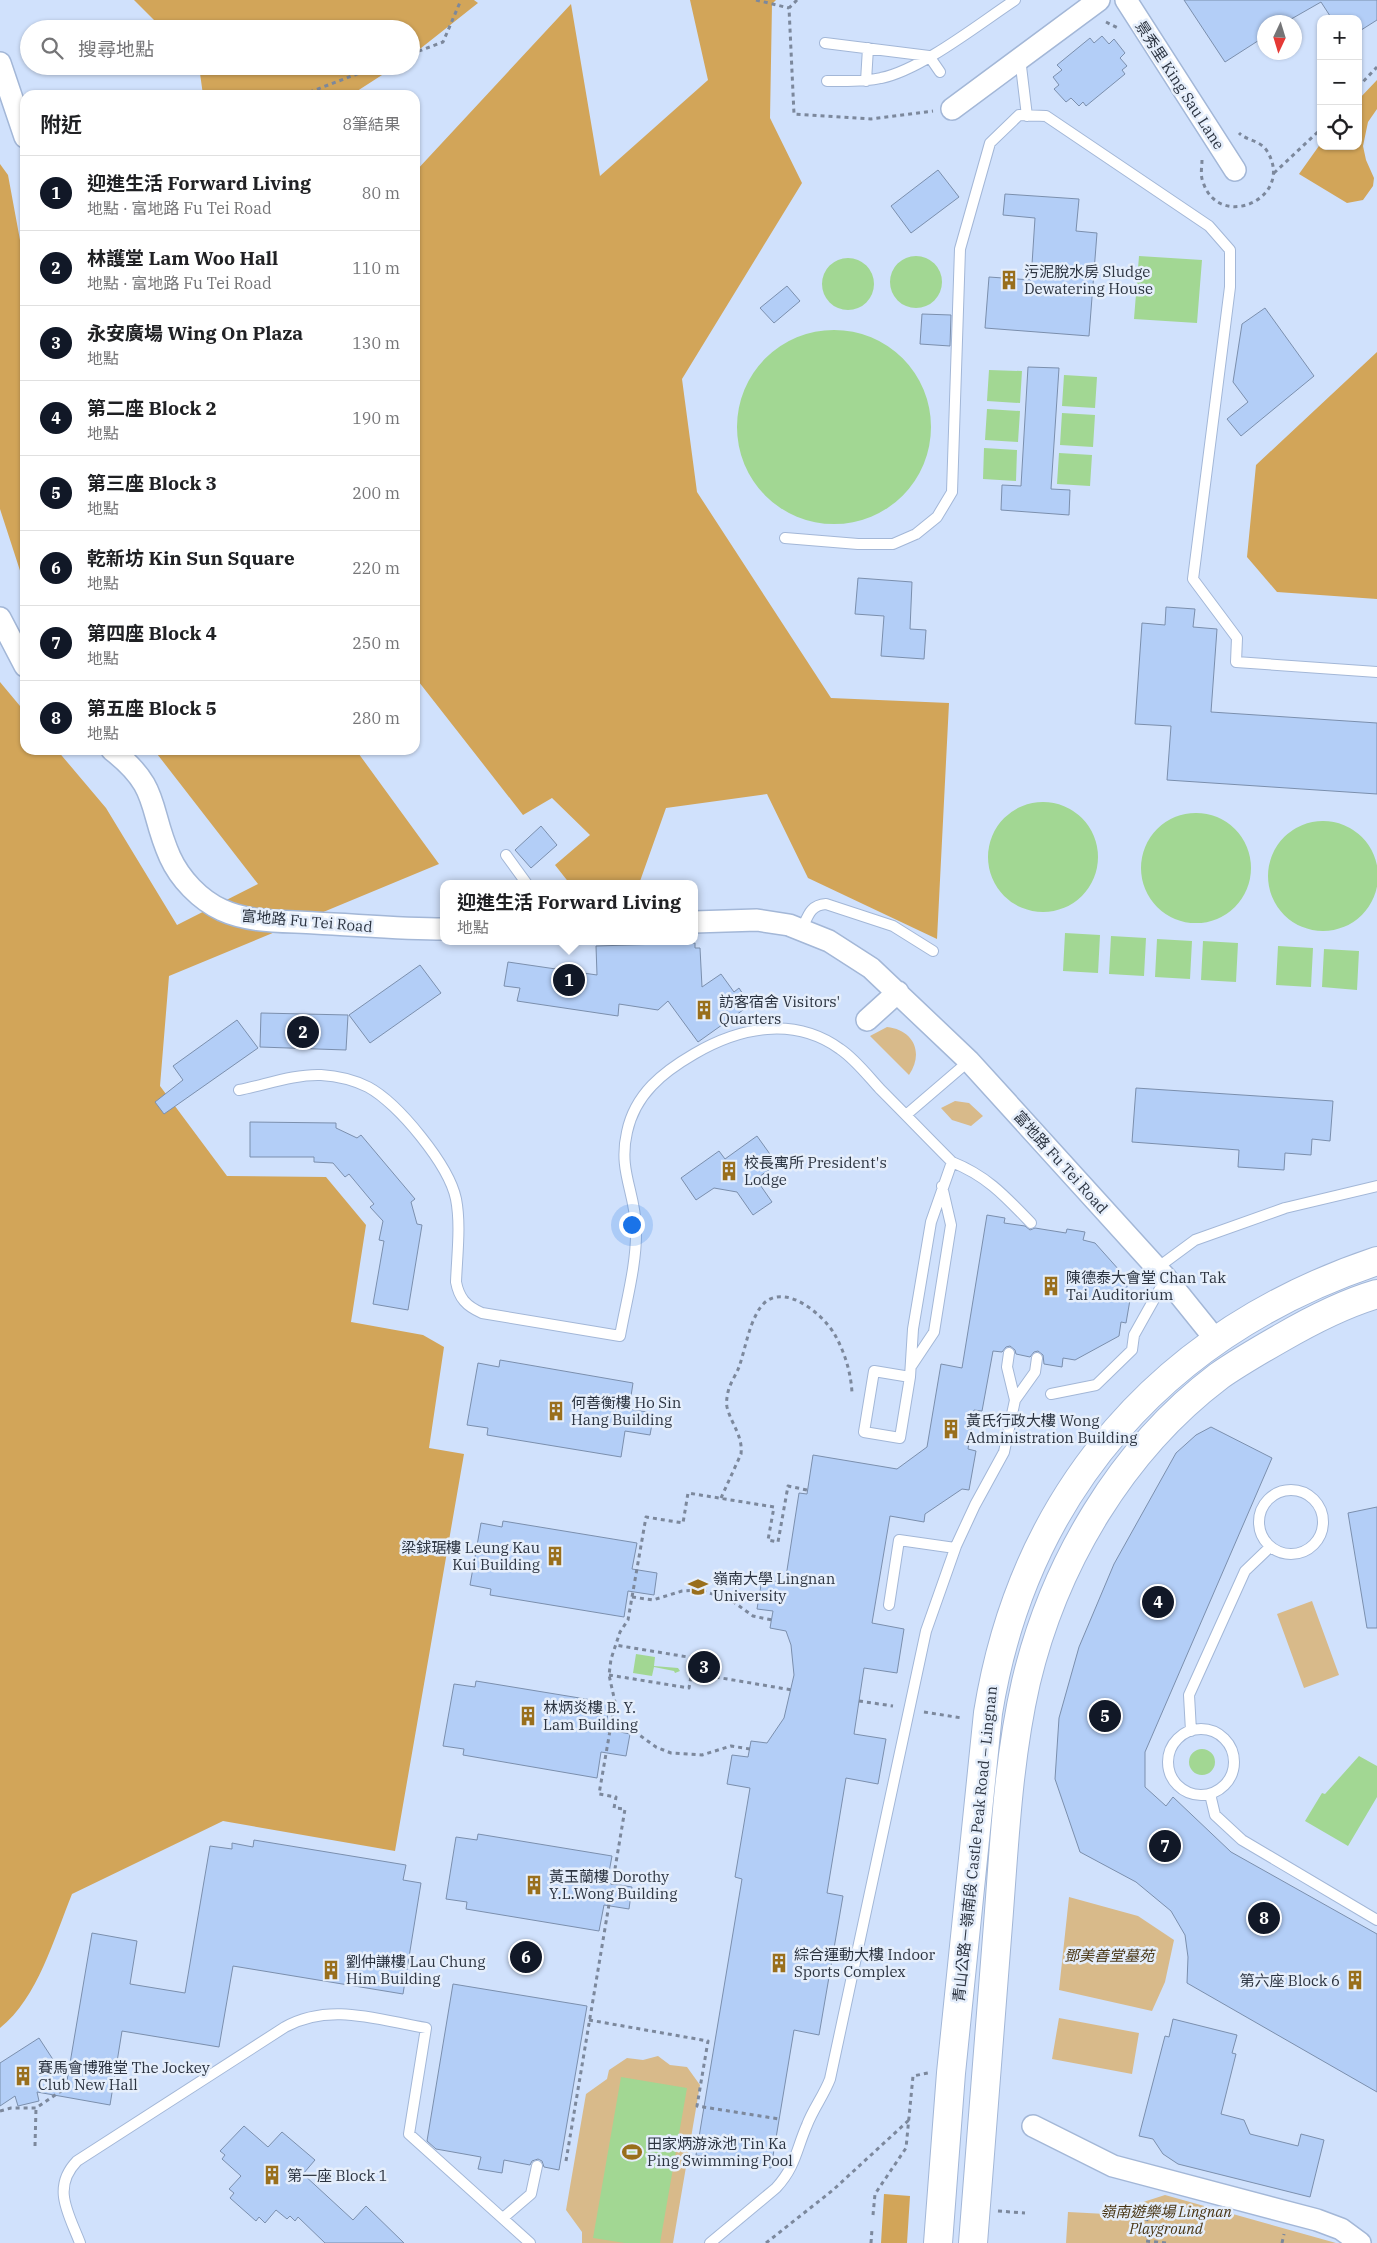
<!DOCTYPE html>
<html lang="zh-TW">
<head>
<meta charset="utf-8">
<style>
	body { margin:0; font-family:"IBM Plex Serif","Noto Sans TC",serif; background:#f6f6f6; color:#202124 }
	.controls { position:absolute; right:15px; top:15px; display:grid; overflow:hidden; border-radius:10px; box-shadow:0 1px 4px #0004 }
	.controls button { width:45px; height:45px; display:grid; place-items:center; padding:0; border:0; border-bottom:1px solid #e0e0e0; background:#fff; color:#202124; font:25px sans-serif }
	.compass { position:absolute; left:1257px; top:15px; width:45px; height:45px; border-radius:50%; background:#fff; box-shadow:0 1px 4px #0004; rotate:184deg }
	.you { position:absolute; left:631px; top:1224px; width:18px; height:18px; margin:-12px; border:4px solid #fff; border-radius:50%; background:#1a73e8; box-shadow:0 0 0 8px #1a73e833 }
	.badge { display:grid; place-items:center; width:32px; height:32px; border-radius:50%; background:#111827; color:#fff; font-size:16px; font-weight:700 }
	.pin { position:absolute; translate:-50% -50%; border:2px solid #fff; box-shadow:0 1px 5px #0006 }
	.popup { position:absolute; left:440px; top:880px; width:258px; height:65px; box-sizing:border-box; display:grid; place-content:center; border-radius:10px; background:#fff; filter:drop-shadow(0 1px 4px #0005); font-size:16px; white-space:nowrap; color:#757577 }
	.popup b { font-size:19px; color:#202124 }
	.popup::after { content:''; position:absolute; left:50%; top:100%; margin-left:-10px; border:10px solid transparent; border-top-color:#fff }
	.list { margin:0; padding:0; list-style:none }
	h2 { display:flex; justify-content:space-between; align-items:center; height:65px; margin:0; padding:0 20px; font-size:21px }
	h2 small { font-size:16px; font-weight:400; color:#757577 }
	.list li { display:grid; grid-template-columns:32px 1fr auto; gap:15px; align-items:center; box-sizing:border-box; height:75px; padding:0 20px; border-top:1px solid #e0e0e0 }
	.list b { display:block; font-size:19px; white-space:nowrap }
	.list p { margin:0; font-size:16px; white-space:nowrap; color:#757577 }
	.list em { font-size:16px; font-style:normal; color:#757577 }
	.icon { flex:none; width:28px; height:28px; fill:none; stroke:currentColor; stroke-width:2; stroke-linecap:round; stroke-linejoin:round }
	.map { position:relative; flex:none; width:1377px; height:2243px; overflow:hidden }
	.search { position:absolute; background:#fff; box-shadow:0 1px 4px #0004; left:20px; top:20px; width:400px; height:55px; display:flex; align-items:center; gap:12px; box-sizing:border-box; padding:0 18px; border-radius:28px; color:#757577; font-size:19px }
	.panel { position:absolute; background:#fff; box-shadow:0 1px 4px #0004; left:20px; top:90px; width:400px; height:665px; border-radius:15px }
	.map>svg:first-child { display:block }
</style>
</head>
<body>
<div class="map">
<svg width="1377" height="2243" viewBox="0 0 1377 2243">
	<rect width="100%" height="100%" fill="#d0e1fc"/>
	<path fill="#d8ba8a" d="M887,1027c27,3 37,26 22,48l-39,-39z
		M955,1101l14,2 14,13 -12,10 -19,-6 -11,-12z
		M1312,1601l27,74 -35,13 -27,-74z
		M1069,1897l69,19 36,24 -9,42 -13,29 -93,-21z
		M1059,2018l80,15 -7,41 -80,-15z
		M658,2056l12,9 17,2 13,18 -27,158h-91v-11l-16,-22 20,-116 21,-15 2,-9 18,-12 16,2z
		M1165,2195l171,48h-270l2,-31 38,2z"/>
	<path fill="#d2a559" d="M134,0h340l4,3 -67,53v-27h-248z
		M690,0h86l-4,4 -2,114 32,65 -120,196 15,113 134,206 118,5 -12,236 -129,-61 -41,-84 -101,14 -27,76h-69l-15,-19 35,-30 -38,-37 -29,17 -108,-138v-505l156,-168 29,172 108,-96z
		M199,66h197l-45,29h-148z
		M1377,80v29l-9,13 -5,24 3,14 8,18 -1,8 -10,14 -16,3 -48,-29 22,-31v3h37v-46z
		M0,164l8,11 17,92v319l-25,-77z
		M1377,352v247l-100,-7 -30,-35 9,-92z
		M0,682l25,30v38h32l49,58 71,117 81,-41 -104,-134h202l83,114 -270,112 -9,110 67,90 99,1 40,48 -15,97 72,13 21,12 -15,101 35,6 -69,397 -172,-30 -151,73c-18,44 -34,104 -72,134z
		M884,2194l26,2 -3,47h-26z"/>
	<path fill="#a2d793" d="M890 282a26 26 0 1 1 52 0a26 26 0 1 1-52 0Z
		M1139,256l63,4 -5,63 -63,-4z
		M822 284a26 26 0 1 1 52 0a26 26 0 1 1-52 0Z
		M737 427a97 97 0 1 1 194 0a97 97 0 1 1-194 0Z
		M989,370l33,1 -2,32 -33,-2z
		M1064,375l33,2 -2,31 -33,-2z
		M987,409l33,2 -2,31 -33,-2z
		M1062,413l33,2 -2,32 -33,-2z
		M984,448l33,2 -1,31 -33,-2z
		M1059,453l33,2 -2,31 -33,-2z
		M988 857a55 55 0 1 1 110 0a55 55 0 1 1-110 0Z
		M1141 868a55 55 0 1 1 110 0a55 55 0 1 1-110 0Z
		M1268 876a55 55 0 1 1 110 0a55 55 0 1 1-110 0Z
		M1065,933l35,2 -2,38 -35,-2z
		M1111,936l35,2 -2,38 -35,-2z
		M1157,939l35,2 -2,38 -35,-2z
		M1203,941l35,2 -2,39 -35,-2z
		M1278,946l35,2 -2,39 -35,-2z
		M1324,949l35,2 -2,39 -35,-3z
		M636,1654l19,3 -1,9 24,2 2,3 -5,2 -1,-2 -20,-4 -2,9 -19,-3z
		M1189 1762a13 13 0 1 1 26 0a13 13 0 1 1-26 0Z
		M1359,1756l18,10v31l-29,49 -43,-25 17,-28 3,1z
		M621,2077l66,11 -27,155h-35l-32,-5z"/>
	<path fill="#b3cef7" stroke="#7b8fad" d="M1184,0h193v20l-19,12v-13h-26l-11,-17 -35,20h-22v15l-39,25z
		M1102,36l7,8 5,-5 11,14 -5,5 7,8 -5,4 3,4 -39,32 -3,-4 -4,4 -8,-8 -5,4 -12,-13 5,-4 -6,-8 9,-7 -5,-5 33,-27 4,5z
		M938,170l21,27 -48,36 -20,-27z
		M1005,194l74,5 -3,32 21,2 -8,103 -104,-8 4,-51 42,3 4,-62 -32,-3z
		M787,286l13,15 -26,22 -14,-15z
		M1265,308l49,68 -73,60 -14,-17 21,-17 -15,-20 9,-58z
		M922,314l29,1 -1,31 -30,-2z
		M1028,367l31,1 -8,121 19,1 -1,25 -68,-5 1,-25 19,1z
		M858,578l54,4 -2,47 16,1 -2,29 -43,-3 3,-40 -29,-2z
		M1166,607l29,2 -2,18 24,2 -6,83 166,11v71l-210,-14 4,-54 -36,-2 7,-101 23,2z
		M541,826l16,19 -26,23 -16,-18z
		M695,943v5h5l2,39 19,-13 13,18 5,-4 11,17 -52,37 -30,-41 -10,9 -39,-6 -1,12 -101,-15 3,-13 -16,-2 4,-24 89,13 -1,-29z
		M420,965l21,28 -71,50 -21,-28z
		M261,1013l87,2 -2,35 -86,-3z
		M237,1020l21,28 -94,66 -9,-12 28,-22 -10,-14z
		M1136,1088l197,13 -3,40 -18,-2 -1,16 -26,-2 -1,17 -46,-3 1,-17 -107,-8z
		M250,1122l86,1v5l21,10 4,-3 54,64 -4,3 6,22 5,1 -14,85 -35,-6 11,-63 -5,-1 4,-19 -13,-14 4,-3 -25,-30 -4,3 -12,-14 -19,-1v-5h-64z
		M757,1136l20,28 -21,15 16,23 -19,13 -16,-23 -23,-4 -18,12 -15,-22 38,-27 6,8z
		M987,1215l18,3 -1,5 21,3 5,4 5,-2 31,5 1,-4 18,3 -2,8 12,3 33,37 -2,13 5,1 -5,29 -5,-1 -2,14 -44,24 -12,-2 -1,9 -18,-3 -1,-9 -5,-4 -4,1 -4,5 -14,-3 -1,-4 -5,-4 -4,1 -4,5 -9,-1 -11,60 -8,-1 -6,39 8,2 -7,39 -7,-1 -37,25 -1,8 -34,-6 -18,107 32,6 -7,44 -33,-5 -10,66 32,5 -8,45 -32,-6 -19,115 16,3 -24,139 -25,-5 -23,138 -75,-13 46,-276 -7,-2 15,-89 -23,-4 5,-29 16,2 3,-16 16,2 17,-25 10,-43 -3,-30 -5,-14 -16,-3 3,-17 -16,-2 5,-30 23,4 14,-90 8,1 6,-39 84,14 30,-22 14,-83 21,4z
		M500,1360l133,23 -4,26 25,4 -4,22 -25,-4 -4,26 -134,-22 1,-7 -21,-3 11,-62 21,4z
		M1211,1427l61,31 -127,294v35l21,19 7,-9 58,55 146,82v158l-190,-109 1,-26 -3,-22 -14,-24 -35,-29 -56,-30 -25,-73 4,-61 20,-71 35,-83 62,-111 20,-18z
		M1377,1507v121h-10l-19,-115z
		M503,1521l134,22 -5,26 25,4 -3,22 -26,-4 -4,26 -134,-22 1,-6 -21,-4 11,-62 21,4z
		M476,1681l134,22 -5,26 25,5 -4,22 -25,-4 -4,26 -134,-23 1,-6 -21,-3 11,-62 21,3z
		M478,1834l134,22 -5,27 25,4 -3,22 -25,-4 -5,26 -133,-22 1,-7 -21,-3 10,-62 21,3z
		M254,1840l152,25 -3,15 18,3 -18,111 -170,-28 -14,81 -97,-16 -12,74 -73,-13 2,9 -21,5 -3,-10 -15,10v-43l39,-25 28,43 25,-148 45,8 -7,43 55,9 25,-147 22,3v-6l21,4z
		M453,1984l134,22 -28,164 -15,-3 -2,-6 -4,-2 -6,2 -2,4 -26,-5 -2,13 -24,-4 3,-12 -45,-8 -9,-8z
		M1173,2019l64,16 -5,18 4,1 -15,60 23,6 6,14 48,12 3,-12 23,6 -14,57 -132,-33 -15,-10 -10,-15 -14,-3 26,-100 4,1z
		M244,2126l24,21 14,-15 33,28 -12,14 50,46 13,-14 38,37h-79l-27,-26 -3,4 -5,-5 -3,3 -11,-9 -11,13 -6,-6 -3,4 -26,-23 4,-5 -5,-4 12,-13 -19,-17 3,-4 -5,-4z"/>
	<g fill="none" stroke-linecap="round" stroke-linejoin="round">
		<defs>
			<path id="lane" d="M825,43l104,13 11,16
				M1020,58l7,58
				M827,81c18,0 37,1 54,-3 40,-8 99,-55 134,-78
				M866,81l2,-33
				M785,538l73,6h35l23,-10 21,-17 15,-25 8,-243 30,-106 29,-28 27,1 163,110 21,24v37l-37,292 44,59 -1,24 141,10
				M506,855l21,29
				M802,929c6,-13 8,-24 24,-25l67,22 40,25
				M239,1090c26,-5 55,-16 82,-15 16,1 33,5 47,12 30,16 81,78 88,112 5,26 1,56 0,83 3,16 10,24 26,31l138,23c6,-34 17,-72 16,-108 -1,-37 -18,-57 -9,-96 8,-38 36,-60 67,-78 46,-27 100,-38 146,-5 15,10 28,27 40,40 24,24 48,49 72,73 35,14 53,34 79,61
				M906,1115l63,-54
				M1157,1268l38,-28 90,-32 92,-22
				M1009,1353l-2,14 8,33
				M912,1365l22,-33 17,-107 -9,-39
				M910,1377l-36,-6 -10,61 36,6 10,-61 3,-48 18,-107 21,-60
				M1051,1394l45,-9 36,-35 2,-15 32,-57
				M1259 1522a32 32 0 1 1 64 0a32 32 0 1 1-64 0Z
				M889,1605l10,-65 56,8
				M1168 1762a33 33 0 1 1 66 0a33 33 0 1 1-66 0Z
				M1191,1731l-2,-36 56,-124 25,-24
				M1210,1794l5,21 27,25 135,80
				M503,2218l28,-24 6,-28
				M80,2243c-11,-29 -29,-55 -3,-82l208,-134c45,-25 93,-7 141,1l-17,106 121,109
				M710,2243l66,-55c20,-22 20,-38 31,-63 6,-16 17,-30 23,-46l96,-448 30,-85 19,-41 29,-53 11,-52 20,-28 2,-14"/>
			<path id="street" d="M1126,0l109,170
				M0,63l25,74
				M952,109l147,-109
				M0,618l25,48
				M112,750c49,38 36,58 58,107 10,22 30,43 52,53 28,13 63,11 93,13 43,2 86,6 129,6
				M694,922l63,-2 32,5 40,16 42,27 98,93 197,217 50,62
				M867,1020l31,-28
				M1033,2126l80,40 204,54 24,9 19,14"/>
			<path id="secondary" d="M938,2243l13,-170 37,-360c36,-223 177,-381 389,-452
				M973,2243c8,-102 16,-204 24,-306 7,-85 10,-172 29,-255 28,-118 95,-232 193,-306 20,-14 41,-26 62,-38 31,-18 62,-34 96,-44"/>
		</defs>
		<use href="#lane" stroke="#a3b7d7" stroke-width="12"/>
		<use href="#street" stroke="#a3b7d7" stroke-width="24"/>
		<use href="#secondary" stroke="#a3b7d7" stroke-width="30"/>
		<path stroke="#7c889c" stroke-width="3" stroke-dasharray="4 4" stroke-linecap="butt" d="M756,0l33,8
			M797,0l-8,8 5,106 77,5 62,-8
			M1106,22l12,6
			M411,54l32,-12 18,-42
			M1358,87l19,-20
			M302,95l76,-29
			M1202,160c0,7 -2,15 1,22 16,50 93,16 64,-31 -7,-11 -20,-10 -28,-18
			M1274,173l47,-44
			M721,1498l20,-44c2,-19 -10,-30 -14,-47 -1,-5 0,-10 1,-15 2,-9 8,-17 11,-25 6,-17 9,-38 18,-54 19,-38 65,-1 78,22 10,18 16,38 17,58
			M632,1597l21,3 29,-9 16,-1 30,8 25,18 19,4
			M692,1673l100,17
			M609,1675l80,13 5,-30 -79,-13
			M859,1701l34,5
			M924,1712l38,6
			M611,1725l20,4 25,18 15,6 31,2 29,-9 19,3
			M589,2020l119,21 -11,65 82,13
			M0,2111l11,-3h25l31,-21
			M35,2146l1,-38
			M566,2161l59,-352 -11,-1 2,-11 -17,-3 16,-92 -6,-27 2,-16 9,-27 8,-12 18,-103 37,6 5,-30 86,14 -6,33 10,2 10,-56 19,4
			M998,2211l27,2
			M873,2215l2,-21 31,-46 7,-72 15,-3
			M766,2243l67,-53 76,-70
			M871,2243l1,-14
			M1166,2243l-20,-2 1,-27 21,-11
			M1282,2243l2,-9"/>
		<use href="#lane" stroke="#fff" stroke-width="10"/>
		<use href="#street" stroke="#fff" stroke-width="21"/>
		<use href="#secondary" stroke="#fff" stroke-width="28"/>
	</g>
	<defs>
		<symbol id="building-bare" viewBox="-9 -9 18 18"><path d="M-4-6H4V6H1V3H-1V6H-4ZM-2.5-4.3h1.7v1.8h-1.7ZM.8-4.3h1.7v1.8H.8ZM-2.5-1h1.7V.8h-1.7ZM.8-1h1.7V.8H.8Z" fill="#996f1c" stroke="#e5eefb" stroke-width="2.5" paint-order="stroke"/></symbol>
		<symbol id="university-bare" viewBox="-9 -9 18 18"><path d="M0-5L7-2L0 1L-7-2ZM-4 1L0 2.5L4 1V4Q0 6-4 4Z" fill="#996f1c" stroke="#e5eefb" stroke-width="2.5" paint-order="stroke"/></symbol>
		<symbol id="stadium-bare" viewBox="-9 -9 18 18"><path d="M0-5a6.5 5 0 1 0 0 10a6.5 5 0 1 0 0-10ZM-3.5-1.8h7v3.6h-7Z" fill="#996f1c" stroke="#e5eefb" stroke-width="2.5" paint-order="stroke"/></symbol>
	</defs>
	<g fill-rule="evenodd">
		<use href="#building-bare" x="995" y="266" width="28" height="28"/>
		<use href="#building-bare" x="690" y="996" width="28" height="28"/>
		<use href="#building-bare" x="715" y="1157" width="28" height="28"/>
		<use href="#building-bare" x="1037" y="1272" width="28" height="28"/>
		<use href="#building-bare" x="542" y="1397" width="28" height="28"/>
		<use href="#building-bare" x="937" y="1415" width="28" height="28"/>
		<use href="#building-bare" x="541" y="1542" width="28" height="28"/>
		<use href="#university-bare" x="684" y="1573" width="28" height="28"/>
		<use href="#building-bare" x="514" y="1702" width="28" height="28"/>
		<use href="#building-bare" x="520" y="1871" width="28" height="28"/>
		<use href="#building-bare" x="765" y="1949" width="28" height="28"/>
		<use href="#building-bare" x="317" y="1956" width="28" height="28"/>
		<use href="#building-bare" x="1341" y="1966" width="28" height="28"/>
		<use href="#building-bare" x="9" y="2062" width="28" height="28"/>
		<use href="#stadium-bare" x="618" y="2138" width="28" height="28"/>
		<use href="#building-bare" x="258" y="2161" width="28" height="28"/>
	</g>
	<g text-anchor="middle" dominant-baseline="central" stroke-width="5" stroke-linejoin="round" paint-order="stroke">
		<g font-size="15" fill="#2c3441" stroke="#e5eefb">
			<text transform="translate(1180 85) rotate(57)">景秀里 King Sau Lane</text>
			<text transform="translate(307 921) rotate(5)">富地路 Fu Tei Road</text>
			<text transform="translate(1061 1162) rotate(48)">富地路 Fu Tei Road</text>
			<text transform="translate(975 1844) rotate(-84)">青山公路－嶺南段 Castle Peak Road – Lingnan</text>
		</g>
		<g font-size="15" fill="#2c3441" stroke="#e5eefb" text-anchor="start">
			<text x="1024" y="271">污泥脫水房 Sludge<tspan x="1024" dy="17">Dewatering House</tspan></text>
			<text x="719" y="1001">訪客宿舍 Visitors'<tspan x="719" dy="17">Quarters</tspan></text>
			<text x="744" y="1162">校長寓所 President's<tspan x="744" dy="17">Lodge</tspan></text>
			<text x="1066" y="1277">陳德泰大會堂 Chan Tak<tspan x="1066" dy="17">Tai Auditorium</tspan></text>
			<text x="571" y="1402">何善衡樓 Ho Sin<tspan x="571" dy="17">Hang Building</tspan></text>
			<text x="966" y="1420">黃氏行政大樓 Wong<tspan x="966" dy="17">Administration Building</tspan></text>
			<text x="540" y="1547" text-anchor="end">梁銶琚樓 Leung Kau<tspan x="540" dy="17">Kui Building</tspan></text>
			<text x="713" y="1578">嶺南大學 Lingnan<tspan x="713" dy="17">University</tspan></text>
			<text x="543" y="1707">林炳炎樓 B. Y.<tspan x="543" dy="17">Lam Building</tspan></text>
			<text x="549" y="1876">黃玉蘭樓 Dorothy<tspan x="549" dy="17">Y.L.Wong Building</tspan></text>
			<text x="794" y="1954">綜合運動大樓 Indoor<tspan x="794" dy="17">Sports Complex</tspan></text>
			<text x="346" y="1961">劉仲謙樓 Lau Chung<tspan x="346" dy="17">Him Building</tspan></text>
			<text x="1340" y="1980" text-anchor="end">第六座 Block 6</text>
			<text x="38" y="2067">賽馬會博雅堂 The Jockey<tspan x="38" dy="17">Club New Hall</tspan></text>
			<text x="647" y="2143">田家炳游泳池 Tin Ka<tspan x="647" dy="17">Ping Swimming Pool</tspan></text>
			<text x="287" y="2175">第一座 Block 1</text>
		</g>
		<g font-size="15" font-style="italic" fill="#4a3716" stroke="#e5eefb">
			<text x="1109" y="1955">鄧美善堂墓苑</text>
			<text x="1166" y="2211">嶺南遊樂場 Lingnan<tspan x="1166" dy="17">Playground</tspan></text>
		</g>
	</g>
</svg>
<div class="controls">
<button>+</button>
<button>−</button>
<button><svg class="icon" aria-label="locate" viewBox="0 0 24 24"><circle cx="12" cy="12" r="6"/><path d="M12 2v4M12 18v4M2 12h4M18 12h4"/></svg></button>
</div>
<svg class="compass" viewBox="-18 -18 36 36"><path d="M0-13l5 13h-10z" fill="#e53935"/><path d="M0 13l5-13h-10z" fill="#757577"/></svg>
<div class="you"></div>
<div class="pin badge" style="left:569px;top:980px">1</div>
<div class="popup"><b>迎進生活 Forward Living</b>地點</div>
<div class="pin badge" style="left:303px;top:1032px">2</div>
<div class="pin badge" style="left:704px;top:1667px">3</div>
<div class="pin badge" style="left:1158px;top:1602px">4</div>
<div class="pin badge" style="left:1105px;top:1716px">5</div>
<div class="pin badge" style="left:526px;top:1957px">6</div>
<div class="pin badge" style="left:1165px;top:1846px">7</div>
<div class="pin badge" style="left:1264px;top:1918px">8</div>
<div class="search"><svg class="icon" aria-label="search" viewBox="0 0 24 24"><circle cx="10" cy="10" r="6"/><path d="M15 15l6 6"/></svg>搜尋地點</div>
<section class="panel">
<h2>附近<small>8筆結果</small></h2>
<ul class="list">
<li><span class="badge">1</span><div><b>迎進生活 Forward Living</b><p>地點 · 富地路 Fu Tei Road</p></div><em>80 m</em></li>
<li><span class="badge">2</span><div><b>林護堂 Lam Woo Hall</b><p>地點 · 富地路 Fu Tei Road</p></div><em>110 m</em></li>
<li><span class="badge">3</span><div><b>永安廣場 Wing On Plaza</b><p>地點</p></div><em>130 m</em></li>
<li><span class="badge">4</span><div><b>第二座 Block 2</b><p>地點</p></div><em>190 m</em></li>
<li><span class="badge">5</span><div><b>第三座 Block 3</b><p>地點</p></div><em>200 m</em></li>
<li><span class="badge">6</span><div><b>乾新坊 Kin Sun Square</b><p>地點</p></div><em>220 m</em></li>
<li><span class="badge">7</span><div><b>第四座 Block 4</b><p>地點</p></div><em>250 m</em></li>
<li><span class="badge">8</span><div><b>第五座 Block 5</b><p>地點</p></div><em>280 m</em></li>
</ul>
</section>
</div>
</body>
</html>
